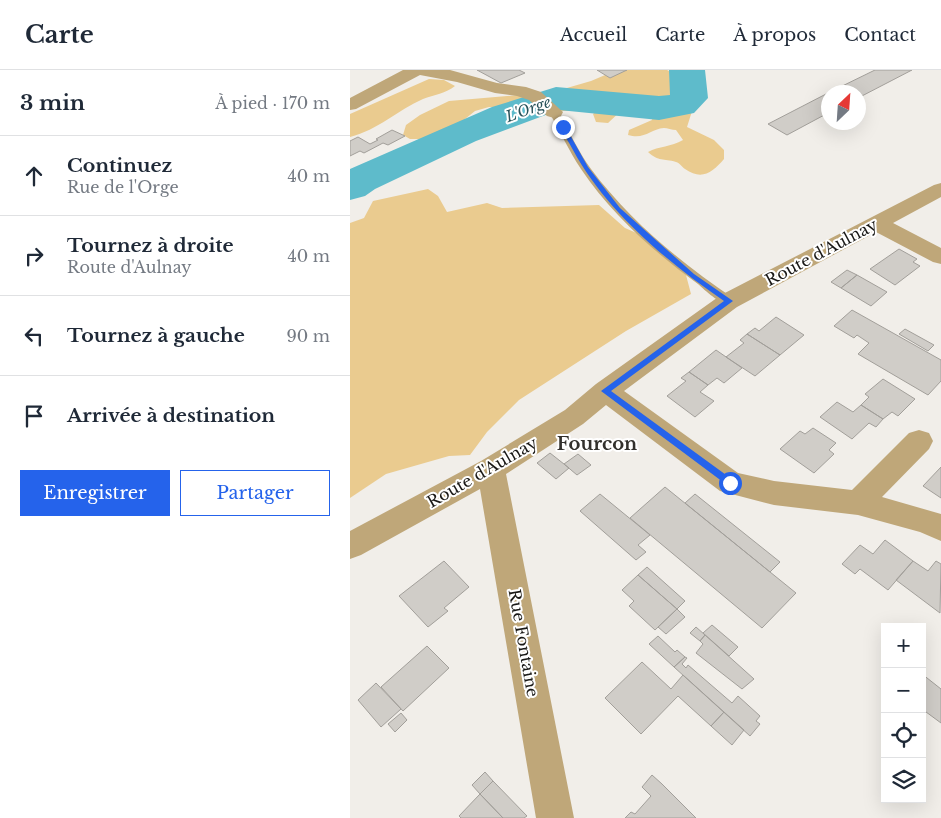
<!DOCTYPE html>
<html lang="fr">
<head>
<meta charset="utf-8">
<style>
	body { margin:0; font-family:"Libre Baskerville",serif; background:#f2f2f3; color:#1f2937 }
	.controls { position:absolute; right:15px; bottom:15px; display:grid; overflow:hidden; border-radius:0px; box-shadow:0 5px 20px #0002 }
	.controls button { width:45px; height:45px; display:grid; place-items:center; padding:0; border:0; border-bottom:1px solid #e0e1e3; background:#fff; color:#1f2937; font:25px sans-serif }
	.compass { position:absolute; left:471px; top:15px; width:45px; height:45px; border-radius:50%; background:#fff; box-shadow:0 5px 20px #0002; rotate:25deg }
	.stop { position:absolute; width:15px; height:15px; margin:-11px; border:4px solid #2563eb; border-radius:50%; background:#fff }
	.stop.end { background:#2563eb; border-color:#fff; box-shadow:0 1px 5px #0008 }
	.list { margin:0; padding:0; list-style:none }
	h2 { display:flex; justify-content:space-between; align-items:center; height:65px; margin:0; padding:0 20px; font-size:21px }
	h2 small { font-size:16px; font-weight:400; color:#747a83 }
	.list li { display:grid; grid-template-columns:32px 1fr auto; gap:15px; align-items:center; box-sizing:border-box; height:80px; padding:0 20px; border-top:1px solid #e0e1e3 }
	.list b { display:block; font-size:19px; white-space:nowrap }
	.list p { margin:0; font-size:16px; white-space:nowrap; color:#747a83 }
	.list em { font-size:16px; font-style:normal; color:#747a83 }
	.actions { display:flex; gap:10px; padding:15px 20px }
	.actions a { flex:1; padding:11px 0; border:1px solid #2563eb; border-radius:0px; text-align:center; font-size:18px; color:#2563eb }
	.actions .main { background:#2563eb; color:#fff }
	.icon { flex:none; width:28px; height:28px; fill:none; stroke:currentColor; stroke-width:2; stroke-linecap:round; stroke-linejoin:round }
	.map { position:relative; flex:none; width:591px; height:748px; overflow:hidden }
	header { display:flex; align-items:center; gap:30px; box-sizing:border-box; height:70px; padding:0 25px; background:#fff; border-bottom:1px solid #e0e1e3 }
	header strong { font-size:24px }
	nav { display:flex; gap:28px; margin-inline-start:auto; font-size:18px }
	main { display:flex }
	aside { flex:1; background:#fff }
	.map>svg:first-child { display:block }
</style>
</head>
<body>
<header>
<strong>Carte</strong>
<nav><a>Accueil</a><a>Carte</a><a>À propos</a><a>Contact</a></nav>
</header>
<main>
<aside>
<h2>3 min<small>À pied · 170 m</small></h2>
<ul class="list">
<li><svg class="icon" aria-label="ahead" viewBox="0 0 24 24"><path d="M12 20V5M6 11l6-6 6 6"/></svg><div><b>Continuez</b><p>Rue de l'Orge</p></div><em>40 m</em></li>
<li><svg class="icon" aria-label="right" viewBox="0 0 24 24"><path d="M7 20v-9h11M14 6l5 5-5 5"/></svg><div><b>Tournez à droite</b><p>Route d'Aulnay</p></div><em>40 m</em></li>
<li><svg class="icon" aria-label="left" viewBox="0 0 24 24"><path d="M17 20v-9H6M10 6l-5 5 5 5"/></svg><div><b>Tournez à gauche</b></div><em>90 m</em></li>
<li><svg class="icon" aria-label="arrive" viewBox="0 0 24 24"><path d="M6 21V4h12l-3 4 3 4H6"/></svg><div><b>Arrivée à destination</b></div></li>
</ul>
<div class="actions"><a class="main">Enregistrer</a><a>Partager</a></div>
</aside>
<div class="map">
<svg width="591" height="748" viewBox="0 0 591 748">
	<rect width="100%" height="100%" fill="#f1eee9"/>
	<path fill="#eacb8f" d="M267,0h50l10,5 1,19 15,14 -6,19 27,13 10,10v9c-11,13 -22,22 -39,10 -3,-2 -5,-6 -9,-7 -13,-4 -17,0 -28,-10 11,-6 23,-5 35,-12l-7,-10c-4,0 -9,-2 -12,-2 -14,1 -19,12 -36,7l1,-5 23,-10 -1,-6 -10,-3 -18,-2 -15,14 -12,-1 -3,-8 7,-7 10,-5 2,-4 -8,-4 -13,3 -22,14h-10l-13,-4h-57l-14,4 -15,12 -31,16h-19l-7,-4 3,-10 14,-10 29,-14 104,-9 38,-11z
		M79,9l15,1 11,6c-9,7 -21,9 -32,13 -25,11 -45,31 -73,38v-23z
		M78,119l10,7 9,16 40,-9 15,5 97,-3 26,23 23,10 38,37 5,19 -65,37 -107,69 -32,32 -17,23 -21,1 -63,18 -36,24v-275l14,-5 9,-17z"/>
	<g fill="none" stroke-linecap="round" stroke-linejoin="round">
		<path fill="#5ebbcb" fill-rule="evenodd" d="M319,0h36l3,28 -14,15 -35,7 -100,-10 -83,31 -101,48 -10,7 -15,4v-31l142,-62 64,-20 103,9 11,-1z"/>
	</g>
	<path fill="#d0cdc8" stroke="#a29f9a" d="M127,0h42l6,3 -24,10z
		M247,0h30l-17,8z
		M525,0h37l-54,28v-6h-28z
		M478,23v20l-41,22 -19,-11z
		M42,60l13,6 -17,9 -5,-2 -19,10 -4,-2 -10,5v-15l8,-4 12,7 8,-4 -2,-1z
		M549,179l18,10 -4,3 7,4 -25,19 -25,-16z
		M497,200l10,5 -16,13 -10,-6z
		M507,205l30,17 -16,14 -30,-18z
		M502,240l89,50v21l-13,14 -70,-41 11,-11 -12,-8 -3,3 -20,-12z
		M426,247l28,18 -24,20 -33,-21 8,-6 4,3z
		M555,259l29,16 -6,6 -29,-17z
		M397,264l33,21 -25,21 -29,-19 18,-14 -4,-3z
		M366,280l26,18 -18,15 -7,-5 -9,7 -19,-13z
		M339,302l19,13 -8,7 14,9 -19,16 -28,-21 19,-15 -5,-3z
		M533,309l32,20 -17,17 -6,-4 -9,7 -22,-14 8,-8 -4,-3z
		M487,332l16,10 8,-7 22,14 -7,8 -7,-4 -17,16 -32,-22z
		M463,358l23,15 -7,7 5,4 -20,19 -34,-24 20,-18 5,3z
		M200,383l19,15 -13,11 -19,-16z
		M228,384l13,11 -14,10 -13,-11z
		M591,397v31l-18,-12z
		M315,417l131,106 -34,35 -132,-110z
		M250,424l50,41 -12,10 8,7 -10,8 -56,-49z
		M345,424l85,68 -10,10 -85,-69z
		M535,470l28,21 -25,29 -28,-21 -5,5 -13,-10 18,-19 13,9z
		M94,491l25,26 -25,21 4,3 -20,16 -29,-31z
		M563,491l15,10 8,-10 5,3 -1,49 -44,-33z
		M297,497l38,34 -8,8 -39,-34z
		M288,505l39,34 -22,21 -26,-24 5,-5 -12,-11z
		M327,539l8,8 -19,17 -8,-7z
		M362,555l26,22 -9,9 -26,-23z
		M346,557l9,8 -5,6 -10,-8z
		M355,565l49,44 -12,10 -46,-36 7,-9 -3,-3z
		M308,566l17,16 2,-2 8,7 -11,10 -25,-23z
		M77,576l22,22 -46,43 -22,-24z
		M335,587l2,1 -5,6 4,4 2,-3 44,38 6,-7 22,20 -4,5 4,3 -10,12 -76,-69z
		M292,592l29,27 12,-14 41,37 -13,14 -33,-30 -37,38 -36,-36z
		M572,604l19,15v34l-19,-14z
		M26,613l25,26 -20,18 -23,-27z
		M374,642l20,18 -12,15 -21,-19z
		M51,643l6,7 -12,12 -7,-8z
		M135,702l8,9 -13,13 -8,-9z
		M302,705l10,9 34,34h-71l6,-6 4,2 16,-18 -9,-9z
		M143,711l34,35 -3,2h-21l-23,-24z
		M130,724l23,24h-42l-2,-2z"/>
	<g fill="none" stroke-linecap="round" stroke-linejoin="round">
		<path fill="#bfa779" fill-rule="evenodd" d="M204,39l5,3c10,19 19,39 32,57 39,52 89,93 142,129l2,3 -2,3c-11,3 -27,-13 -35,-20 -44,-32 -87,-70 -117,-115 -12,-18 -21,-38 -32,-57z"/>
		<path fill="#bfa779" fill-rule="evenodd" d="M53,0h47l47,13 29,4 15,5 22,20 -2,4 -7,2 -7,-2 -18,-16 -12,-4 -22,-3 -38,-11 -37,-7 -64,34 -6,1v-12z
			M591,113v14l-48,26 48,25v16l-8,-2 -57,-30 -139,75 -113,84 114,82 36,8 78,9 57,-57 10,-3 10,3 4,8 -4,8 -47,48 59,17v27l-21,-9 -62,-17 -84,-10 -54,-14 -114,-86 -23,19 -77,50 68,344h-38l-56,-329 -119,66 -11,4v-28l131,-70 84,-51 31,-26 125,-89 213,-110z"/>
	</g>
	<path fill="#2563eb" d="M211,56h4l23,41 32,41 74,66 39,27 -122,90 122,89v5h-6l-126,-94 123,-90c-57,-39 -118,-90 -151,-151 -4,-8 -11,-17 -12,-24z"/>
	<g text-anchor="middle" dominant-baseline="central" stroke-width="4" stroke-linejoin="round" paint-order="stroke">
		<g font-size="15" font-style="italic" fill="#285259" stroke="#fff">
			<text transform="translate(178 39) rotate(-20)">L'Orge</text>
		</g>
		<g font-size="16" fill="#191816" stroke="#fff">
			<text transform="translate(471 182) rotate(-28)">Route d'Aulnay</text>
			<text transform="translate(132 402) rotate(-30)">Route d'Aulnay</text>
			<text transform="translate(174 573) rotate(80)">Rue Fontaine</text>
		</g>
		<g font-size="18" font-weight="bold" fill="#32302c" stroke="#fff">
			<text x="247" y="374">Fourcon</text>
		</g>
	</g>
</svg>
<div class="controls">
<button>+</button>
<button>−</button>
<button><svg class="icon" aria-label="locate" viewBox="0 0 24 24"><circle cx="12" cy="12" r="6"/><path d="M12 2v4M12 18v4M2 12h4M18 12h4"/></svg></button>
<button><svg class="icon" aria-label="layers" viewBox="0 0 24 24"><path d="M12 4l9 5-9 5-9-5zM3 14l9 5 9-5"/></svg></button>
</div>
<svg class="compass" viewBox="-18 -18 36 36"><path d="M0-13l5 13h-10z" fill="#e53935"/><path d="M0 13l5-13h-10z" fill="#747a83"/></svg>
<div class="stop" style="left:380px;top:413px"></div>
<div class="stop end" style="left:213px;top:57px"></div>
</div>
</main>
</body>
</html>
